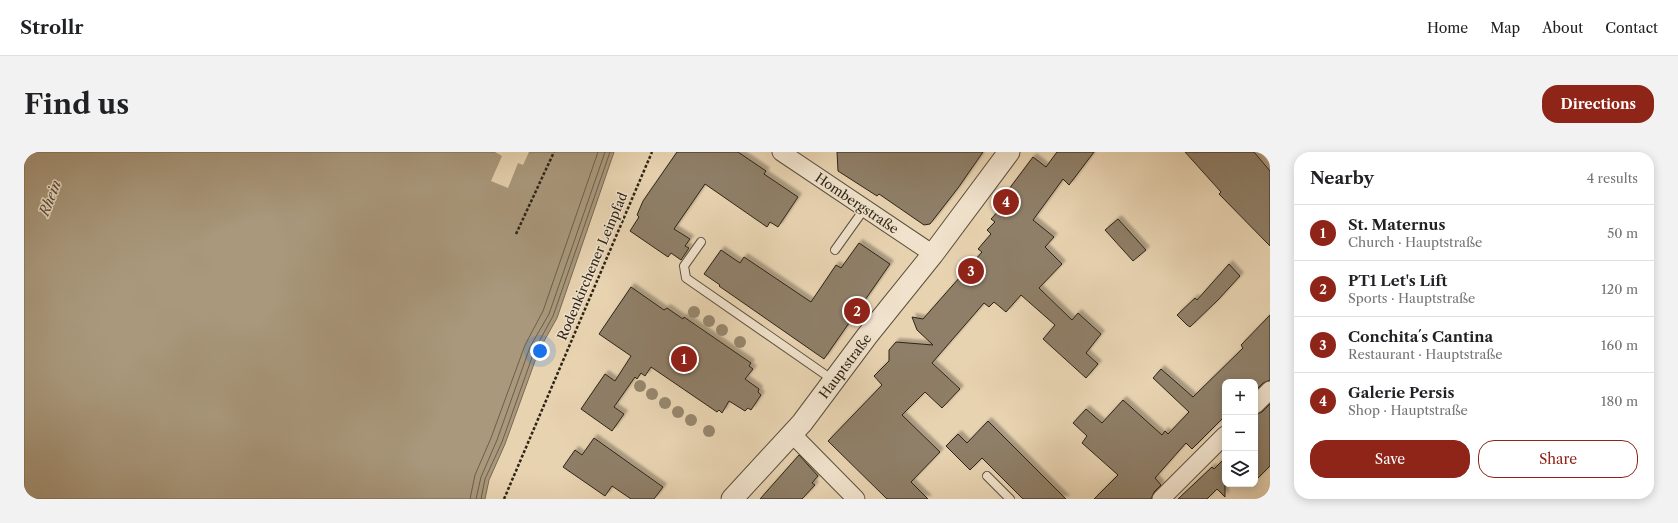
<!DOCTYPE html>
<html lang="en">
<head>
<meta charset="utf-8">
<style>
	body { margin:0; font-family:"Libre Caslon Text",serif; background:#f2f2f2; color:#202124 }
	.controls { position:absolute; right:12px; bottom:12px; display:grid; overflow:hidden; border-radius:8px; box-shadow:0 2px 10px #0003 }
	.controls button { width:36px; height:36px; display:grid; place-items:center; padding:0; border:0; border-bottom:1px solid #e0e0e0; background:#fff; color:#202124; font:20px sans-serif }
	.you { position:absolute; left:516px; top:199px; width:14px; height:14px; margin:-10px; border:3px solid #fff; border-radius:50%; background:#1a73e8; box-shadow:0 0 0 6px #1a73e833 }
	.badge { display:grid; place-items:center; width:26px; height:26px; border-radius:50%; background:#8f2418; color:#fff; font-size:13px; font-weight:700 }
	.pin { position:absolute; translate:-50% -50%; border:2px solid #fff; box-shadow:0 1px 4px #0006 }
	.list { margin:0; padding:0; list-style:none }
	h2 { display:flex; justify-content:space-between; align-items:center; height:52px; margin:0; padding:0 16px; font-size:17px }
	h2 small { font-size:13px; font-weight:400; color:#757577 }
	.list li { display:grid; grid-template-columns:26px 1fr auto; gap:12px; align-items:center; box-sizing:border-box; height:56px; padding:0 16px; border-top:1px solid #e0e0e0 }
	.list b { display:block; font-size:15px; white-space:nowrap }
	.list p { margin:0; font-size:13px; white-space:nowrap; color:#757577 }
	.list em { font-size:13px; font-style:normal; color:#757577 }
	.actions { display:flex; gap:8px; padding:12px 16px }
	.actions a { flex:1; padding:9px 0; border:1px solid #8f2418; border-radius:16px; text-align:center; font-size:14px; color:#8f2418 }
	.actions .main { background:#8f2418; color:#fff }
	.icon { flex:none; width:22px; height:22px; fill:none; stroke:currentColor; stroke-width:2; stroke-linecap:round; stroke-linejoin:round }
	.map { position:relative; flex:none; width:1246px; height:347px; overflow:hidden; border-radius:16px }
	header { display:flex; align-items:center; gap:24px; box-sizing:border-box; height:56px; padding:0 20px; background:#fff; border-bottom:1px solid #e0e0e0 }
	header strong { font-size:19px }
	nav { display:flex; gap:22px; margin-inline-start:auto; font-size:14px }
	.intro { display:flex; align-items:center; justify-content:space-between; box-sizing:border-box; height:96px; padding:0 24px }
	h1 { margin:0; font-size:28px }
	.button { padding:10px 18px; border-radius:16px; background:#8f2418; color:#fff; font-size:14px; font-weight:700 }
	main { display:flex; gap:24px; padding:0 24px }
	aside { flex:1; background:#fff; border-radius:16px; box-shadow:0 2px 10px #0003 }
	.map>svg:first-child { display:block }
</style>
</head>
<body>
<header>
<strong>Strollr</strong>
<nav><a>Home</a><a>Map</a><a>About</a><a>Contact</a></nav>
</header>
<div class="intro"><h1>Find us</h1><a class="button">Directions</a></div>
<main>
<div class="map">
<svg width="1246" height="347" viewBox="0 0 1246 347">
	<defs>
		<filter id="shadow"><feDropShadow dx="3.5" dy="-3.5" stdDeviation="1" flood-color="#0004"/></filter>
	</defs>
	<rect width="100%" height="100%" fill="#e8d3b1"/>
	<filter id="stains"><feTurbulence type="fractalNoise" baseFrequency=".005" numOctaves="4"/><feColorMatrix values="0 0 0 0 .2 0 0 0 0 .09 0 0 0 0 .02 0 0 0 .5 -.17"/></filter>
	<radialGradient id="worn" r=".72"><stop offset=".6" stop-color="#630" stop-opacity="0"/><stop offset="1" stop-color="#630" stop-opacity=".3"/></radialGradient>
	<path fill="#a9987c" stroke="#786a53" d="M0,0h590l-57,166 -18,32 -34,94 -16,36 -4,19h-461z"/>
	<path fill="#e8d3b1" d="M471,0h34l-6,13 -5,-2 -10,25 -17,-7 11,-25z"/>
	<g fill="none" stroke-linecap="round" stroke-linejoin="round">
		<path stroke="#6c5e49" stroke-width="1" d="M446,347l5,-24 16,-37 34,-93 18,-34 55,-159
			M452,347l5,-22 16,-37 33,-93 19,-33 56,-162
			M457,347l4,-20 17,-37 33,-93 18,-33 57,-164"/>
	</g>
	<path fill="#8f7f67" stroke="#2e2416" filter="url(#shadow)" d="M653,0h61l28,19 -2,3 34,23 -20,30 -8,-5 -3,5 -62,-43 -31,45 16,10 -5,7 4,2 -8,12 -10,-7 -3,4 -38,-26 9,-14 -2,-2 6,-14z
		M813,0h146l-25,36 -28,36 -6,1 -45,-31 -2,2 -39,-25z
		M1033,0h37l-25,33 -6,-6 -30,41 21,17 -9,10 17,17 -23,24 33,32 6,-7 23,21 -15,19 12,11 -12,14 -43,-39 12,-14 -34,-30 -15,17 -12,-10 -5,5 -5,-4 -52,60 28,26 -18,19 -17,-16 -23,23 38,37 -29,30 17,17h-41l-59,-58 54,-56 -8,-9 15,-15v-11l7,-8 37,3 -16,-15 -5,-13 11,2 59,-67 -4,-3 13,-15 -4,-4 8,-8 -4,-3 10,-11 -4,-3 36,-48 13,10z
		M1161,0h69l16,19v75l-51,-52 2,-2z
		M1094,67l28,31 -13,11 -28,-31z
		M835,91l31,21 -66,95 -105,-73 1,-1 -16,-11 17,-24 19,13 4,-6 67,45 25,-37 5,3z
		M1205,112l11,12 -22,24 -28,27 -3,-2 -10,-10 18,-17 2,2z
		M607,135l33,23 3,-2 16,11 1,-2 67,46 -2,3 4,3 -8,10 14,10 -1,3 3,3 -10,15 -3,-2 -3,3 -16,-10 -7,12 -3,-3 -2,2 -66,-45 -6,9 -4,-3 -4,6 -2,-2 -21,30 10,7 -12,17 -31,-22 24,-35 10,7 16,-25 -32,-22z
		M1246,163v65l-7,3 -8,8v-9h-30v34l-33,33 -6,-6 -31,35 6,7 -7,7 -3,7h-57l24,-24 -36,-32 5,-7 -14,-13 13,-14 16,14 21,-23 39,35 3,-4 3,3 21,-22 -36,-34 8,-9 32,28 50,-49 -2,-3z
		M1246,252v62l-15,15v-66l7,-3z
		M964,269l78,78h-43l-41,-41 -12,12 -24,-24 12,-12 9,9z
		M570,286l69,49 -9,12h-23l-19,-13 -7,10 -42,-29 12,-17 7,5z
		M775,303l19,21 -6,7 3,2 -13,14h-42z
		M1201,306v39l-8,-8 -10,10h-29l34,-32 2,2z"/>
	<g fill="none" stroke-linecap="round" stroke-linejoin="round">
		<defs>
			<path id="service" d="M677,90l-17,24 2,12 147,102
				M811,98l30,-42
				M963,324l23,23"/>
			<path id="minor" d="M757,0l152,102
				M1231,253l15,-15
				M768,282l64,65
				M1137,347l64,-64"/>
			<path id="tertiary" d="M708,347l70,-76 65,-87 66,-82 76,-102"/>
		</defs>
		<use href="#service" stroke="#5c503d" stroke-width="10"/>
		<use href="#minor" stroke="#5c503d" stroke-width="19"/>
		<use href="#tertiary" stroke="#5c503d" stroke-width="23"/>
		<path stroke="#2e2416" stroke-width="2.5" stroke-dasharray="3 2" stroke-linecap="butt" d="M492,82l38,-82
			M480,347l148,-347"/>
		<use href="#service" stroke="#f0e2cc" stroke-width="8"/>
		<use href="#minor" stroke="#f0e2cc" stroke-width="17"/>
		<use href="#tertiary" stroke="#f0e2cc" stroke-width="21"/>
	</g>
	<g fill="#97876d">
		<circle cx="670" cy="160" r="6"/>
		<circle cx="685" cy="169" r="6"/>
		<circle cx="698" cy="178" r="6"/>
		<circle cx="716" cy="190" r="6"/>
		<circle cx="616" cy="234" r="6"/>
		<circle cx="628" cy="242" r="6"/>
		<circle cx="641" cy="251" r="6"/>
		<circle cx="654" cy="260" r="6"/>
		<circle cx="667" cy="268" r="6"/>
		<circle cx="685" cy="279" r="6"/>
	</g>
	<g text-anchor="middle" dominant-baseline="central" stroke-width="3" stroke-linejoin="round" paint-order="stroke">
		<g font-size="13" fill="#2e2416" stroke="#f0e2cc">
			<text transform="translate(833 51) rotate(34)">Hombergstraße</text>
			<text transform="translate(568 114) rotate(-67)">Rodenkirchener Leinpfad</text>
			<text transform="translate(821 214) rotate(-53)">Hauptstraße</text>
		</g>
		<g font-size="14" font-style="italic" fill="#534735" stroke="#f0e2cc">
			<text transform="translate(26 46) rotate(-69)">Rhein</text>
		</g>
	</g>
	<rect width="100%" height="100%" filter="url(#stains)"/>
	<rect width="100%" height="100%" fill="url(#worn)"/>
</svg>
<div class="controls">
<button>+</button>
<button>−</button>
<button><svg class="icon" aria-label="layers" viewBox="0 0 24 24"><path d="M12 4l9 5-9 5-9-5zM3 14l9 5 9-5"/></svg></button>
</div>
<div class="you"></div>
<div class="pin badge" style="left:660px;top:207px">1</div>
<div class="pin badge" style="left:833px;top:159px">2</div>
<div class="pin badge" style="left:947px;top:119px">3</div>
<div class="pin badge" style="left:982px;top:50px">4</div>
</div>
<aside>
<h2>Nearby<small>4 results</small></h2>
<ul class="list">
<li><span class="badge">1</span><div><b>St. Maternus</b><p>Church · Hauptstraße</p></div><em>50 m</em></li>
<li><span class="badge">2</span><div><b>PT1 Let's Lift</b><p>Sports · Hauptstraße</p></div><em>120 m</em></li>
<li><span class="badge">3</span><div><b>Conchita´s Cantina</b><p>Restaurant · Hauptstraße</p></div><em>160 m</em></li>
<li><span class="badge">4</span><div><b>Galerie Persis</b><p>Shop · Hauptstraße</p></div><em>180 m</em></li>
</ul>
<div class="actions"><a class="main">Save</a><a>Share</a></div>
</aside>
</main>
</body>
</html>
